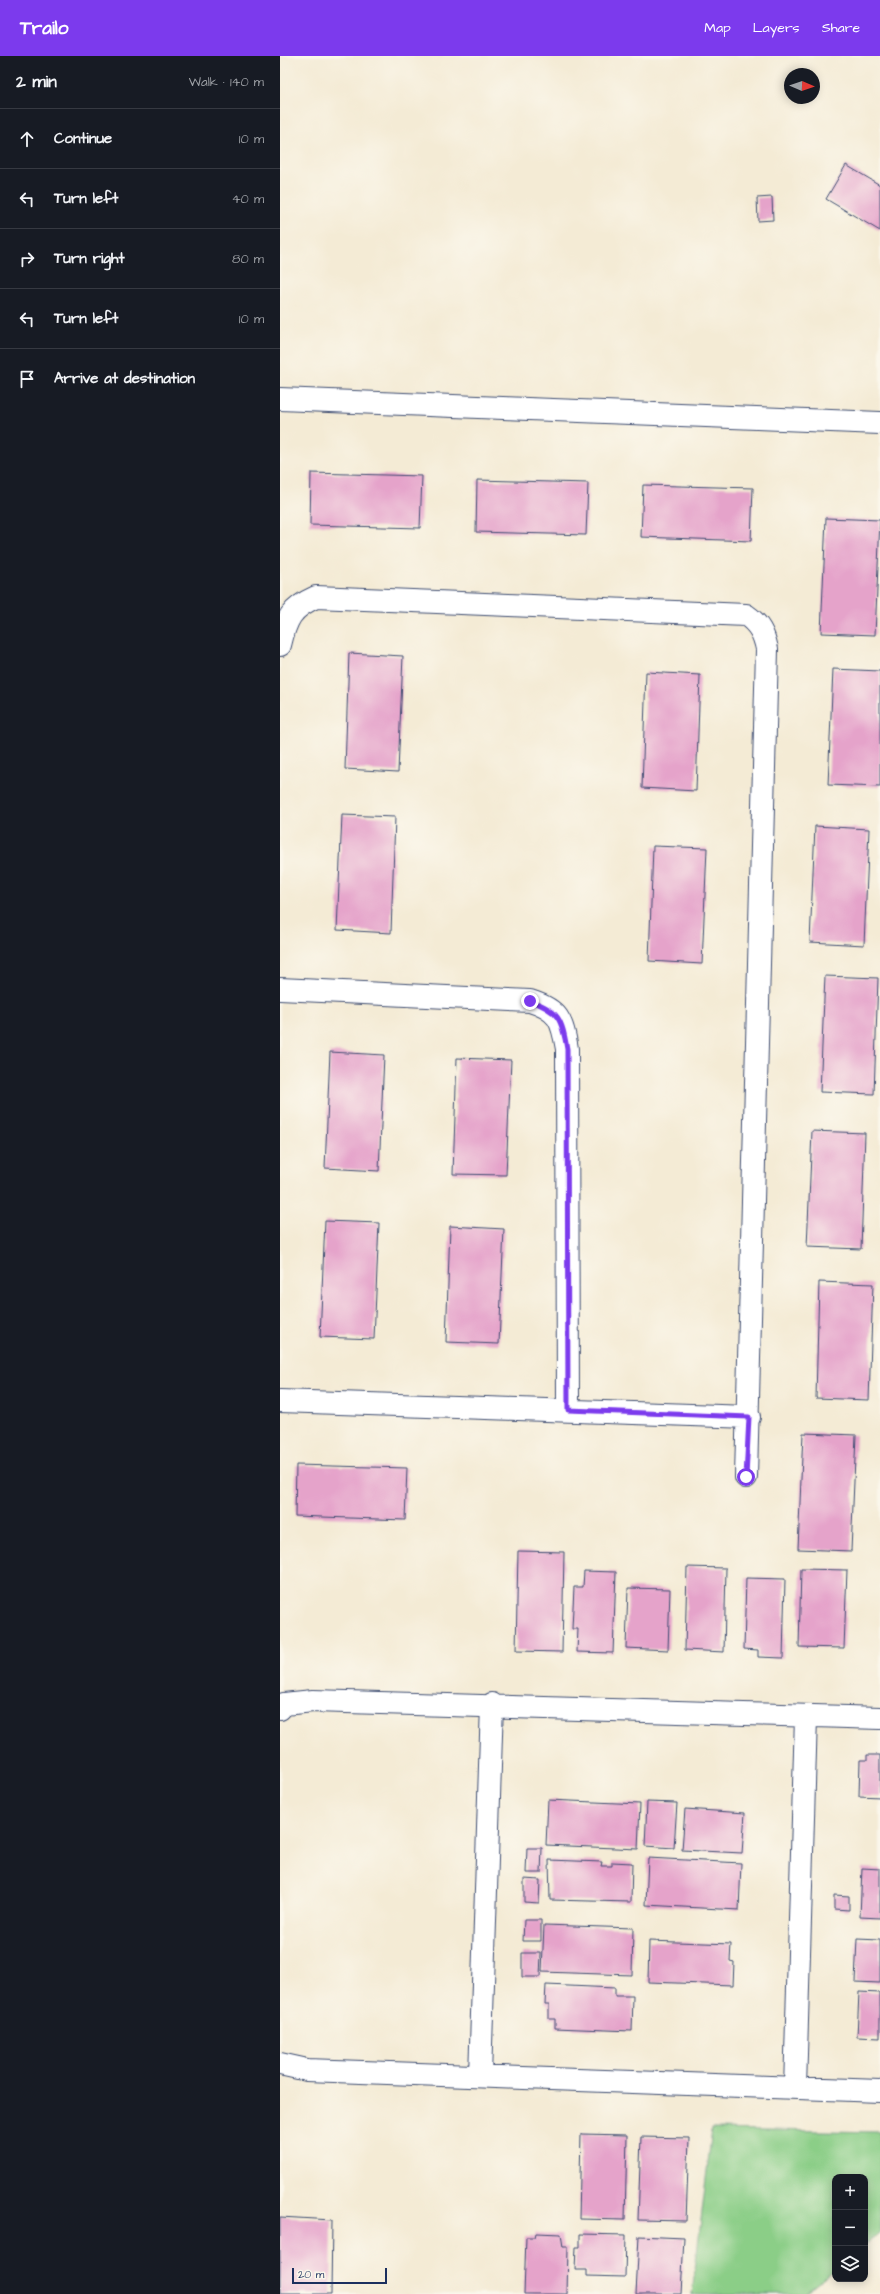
<!DOCTYPE html>
<html lang="en">
<head>
<meta charset="utf-8">
<style>
	body { margin:0; font-family:"Architects Daughter",sans-serif; background:#242831; color:#f1f3f6 }
	.controls { position:absolute; right:12px; bottom:12px; display:grid; overflow:hidden; border-radius:8px; box-shadow:0 2px 10px #0003 }
	.controls button { width:36px; height:36px; display:grid; place-items:center; padding:0; border:0; border-bottom:1px solid #363941; background:#171b24; color:#f1f3f6; font:20px sans-serif }
	.compass { position:absolute; left:504px; top:12px; width:36px; height:36px; border-radius:50%; background:#171b24; box-shadow:0 2px 10px #0003; rotate:92deg }
	.scale { position:absolute; left:12px; bottom:10px; width:95px; box-sizing:border-box; padding-left:4px; border:2px solid #1b2f5e; border-top:0; font-size:11px; line-height:14px; white-space:nowrap; color:#1b2f5e; -webkit-text-stroke:3px #fbf7ec; paint-order:stroke }
	.stop { position:absolute; width:12px; height:12px; margin:-9px; border:3px solid #7c3aed; border-radius:50%; background:#fff }
	.stop.end { background:#7c3aed; border-color:#fff; box-shadow:0 1px 4px #0008 }
	.list { margin:0; padding:0; list-style:none }
	h2 { display:flex; justify-content:space-between; align-items:center; height:52px; margin:0; padding:0 16px; font-size:17px }
	h2 small { font-size:13px; font-weight:400; color:#9ea1a6 }
	.list li { display:grid; grid-template-columns:26px 1fr auto; gap:12px; align-items:center; box-sizing:border-box; height:60px; padding:0 16px; border-top:1px solid #363941 }
	.list b { display:block; font-size:15px; white-space:nowrap }
	.list em { font-size:13px; font-style:normal; color:#9ea1a6 }
	.icon { flex:none; width:22px; height:22px; fill:none; stroke:currentColor; stroke-width:2; stroke-linecap:round; stroke-linejoin:round }
	.map { position:relative; flex:none; width:600px; height:2238px; overflow:hidden }
	header { display:flex; align-items:center; gap:24px; box-sizing:border-box; height:56px; padding:0 20px; background:#7c3aed; color:#fff }
	header strong { font-size:19px }
	nav { display:flex; gap:22px; margin-inline-start:auto; font-size:14px }
	main { display:flex }
	aside { flex:1; background:#171b24 }
	.map>svg:first-child { display:block }
</style>
</head>
<body>
<header>
<strong>Trailo</strong>
<nav><a>Map</a><a>Layers</a><a>Share</a></nav>
</header>
<main>
<aside>
<h2>2 min<small>Walk · 140 m</small></h2>
<ul class="list">
<li><svg class="icon" aria-label="ahead" viewBox="0 0 24 24"><path d="M12 20V5M6 11l6-6 6 6"/></svg><div><b>Continue</b></div><em>10 m</em></li>
<li><svg class="icon" aria-label="left" viewBox="0 0 24 24"><path d="M17 20v-9H6M10 6l-5 5 5 5"/></svg><div><b>Turn left</b></div><em>40 m</em></li>
<li><svg class="icon" aria-label="right" viewBox="0 0 24 24"><path d="M7 20v-9h11M14 6l5 5-5 5"/></svg><div><b>Turn right</b></div><em>80 m</em></li>
<li><svg class="icon" aria-label="left" viewBox="0 0 24 24"><path d="M17 20v-9H6M10 6l-5 5 5 5"/></svg><div><b>Turn left</b></div><em>10 m</em></li>
<li><svg class="icon" aria-label="arrive" viewBox="0 0 24 24"><path d="M6 21V4h12l-3 4 3 4H6"/></svg><div><b>Arrive at destination</b></div></li>
</ul>
</aside>
<div class="map">
<svg width="600" height="2238" viewBox="0 0 600 2238">
	<rect width="100%" height="100%" fill="#fbf7ec"/>
	<filter id="ink" filterUnits="userSpaceOnUse"><feTurbulence type="fractalNoise" baseFrequency=".025" numOctaves="2"/><feDisplacementMap in="SourceGraphic" scale="8" xChannelSelector="R" yChannelSelector="G"/><feConvolveMatrix kernelMatrix="1 2 1 2 8 2 1 2 1" color-interpolation-filters="sRGB"/></filter>
	<filter id="wash" filterUnits="userSpaceOnUse"><feTurbulence type="fractalNoise" baseFrequency=".012" numOctaves="4" result="noise"/><feDisplacementMap in="SourceGraphic" scale="16" xChannelSelector="R" yChannelSelector="G"/><feGaussianBlur stdDeviation="0.9" result="paint"/><feColorMatrix in="noise" values="0 0 0 0 0 0 0 0 0 0 0 0 0 0 0 0 0 1.4 0 .05"/><feComposite in="paint" operator="in"/></filter>
	<g filter="url(#wash)">
		<rect width="100%" height="100%" fill="#f4ebd5"/>
		<path fill="#8bce87" stroke="#537e72" d="M432,2073l168,3v100l-15,12v-67h-30v92l-31,25h-112z"/>
		<g id="blocks">
			<path fill="#e5a3ca" d="M566,109l34,20v46l-54,-32z
				M492,141l1,23 -15,1 -1,-23z
				M31,417l111,3 -2,52 -110,-3z
				M197,424l111,3 -2,52 -110,-3z
				M363,429l110,3 -2,53 -110,-4z
				M546,462l54,2 -5,115 -54,-2z
				M69,597l54,3 -5,116 -53,-3z
				M553,613l47,2v116l-52,-2z
				M366,616l54,3 -4,116 -54,-3z
				M62,759l53,2 -4,116 -54,-3z
				M535,770l54,3 -5,116 -54,-3z
				M373,790l54,2 -5,116 -53,-3z
				M545,920l53,2 -4,116 -54,-2z
				M50,996l54,3 -5,116 -54,-3z
				M177,1002l54,2 -5,115 -53,-1z
				M532,1075l53,2 -4,116 -54,-2z
				M45,1165l54,2 -5,116 -54,-2z
				M170,1170l54,3 -5,115 -53,-2z
				M539,1226l54,2 -4,116 -53,-2z
				M523,1377l53,2 -5,116 -53,-2z
				M16,1409l111,3 -2,52 -110,-4z
				M238,1495l46,1 -2,100 -46,-1z
				M407,1511l39,1 -2,84 -39,-2z
				M521,1513l46,1 -3,78 -45,-1z
				M304,1515l32,1 -3,81 -36,-1 1,-23h-6l2,-42h9z
				M466,1522l39,1 -2,79 -25,-1v-7l-14,-1z
				M348,1532l42,1 -2,61 -42,-2z
				M587,1699h13v42l-21,-1 1,-36h7z
				M268,1744l92,4 -2,45 -92,-4z
				M367,1746l30,1 -3,45 -29,-2z
				M405,1753l60,4 -3,40 -60,-3z
				M247,1792h15l-1,25h-15z
				M368,1802l93,5 -2,47 -93,-5z
				M269,1804l53,2 -1,4h11v-4l20,1 -1,39 -81,-2z
				M582,1812l18,1v49l-20,-1z
				M244,1823l16,1 -1,23 -15,-1z
				M554,1839l15,1v14l-15,-1z
				M244,1864h17v21h-18z
				M264,1869l89,3 -1,47 -90,-3z
				M577,1883l23,1v43l-25,-1z
				M369,1885l82,3 -1,17 4,1 -1,23 -85,-3z
				M242,1897h19l-1,24h-18z
				M266,1929l69,3v8h18l-1,35 -77,-3v-9h-6v-15h-4z
				M579,1936l21,1v45l-23,-1z
				M301,2078l46,1 -2,85 -46,-1z
				M361,2081l48,1 -3,83 -48,-1z
				M0,2161l52,3 -1,74h-51z
				M256,2177l25,1 2,13h5l-1,47h-43l2,-57h9z
				M300,2178l46,1 -1,42 -38,-1v-6h-12l1,-23h4z
				M359,2180l45,2 -3,56h-45z"/>
		</g>
	</g>
	<g filter="url(#ink)">
		<use href="#blocks" fill-opacity="0" stroke="#3c4b70" stroke-width="1"/>
		<g fill="none" stroke-linecap="round" stroke-linejoin="round">
			<defs>
				<path id="street" d="M0,343l600,24
					M0,589c6,-26 11,-37 36,-48l430,18c13,9 18,19 21,34l-21,828
					M0,933l250,12c29,9 32,19 37,48l1,360
					M0,1345l469,16
					M0,1653l4,-5 29,-3 567,17
					M0,2008l27,6 573,21
					M200,2020l12,-372
					M515,2032l11,-371"/>
			</defs>
			<use href="#street" stroke="#3c4b70" stroke-width="24"/>
			<use href="#street" stroke="#fff" stroke-width="22"/>
		</g>
	</g>
	<g fill="none" stroke-linecap="round" stroke-linejoin="round" filter="url(#ink)">
		<path stroke="#7c3aed" stroke-width="5" d="M250,945c29,9 32,19 37,48l1,361 181,7 -3,60"/>
	</g>
</svg>
<div class="controls">
<button>+</button>
<button>−</button>
<button><svg class="icon" aria-label="layers" viewBox="0 0 24 24"><path d="M12 4l9 5-9 5-9-5zM3 14l9 5 9-5"/></svg></button>
</div>
<svg class="compass" viewBox="-18 -18 36 36"><path d="M0-13l5 13h-10z" fill="#e53935"/><path d="M0 13l5-13h-10z" fill="#9ea1a6"/></svg>
<div class="scale">20 m</div>
<div class="stop" style="left:466px;top:1421px"></div>
<div class="stop end" style="left:250px;top:945px"></div>
</div>
</main>
</body>
</html>
